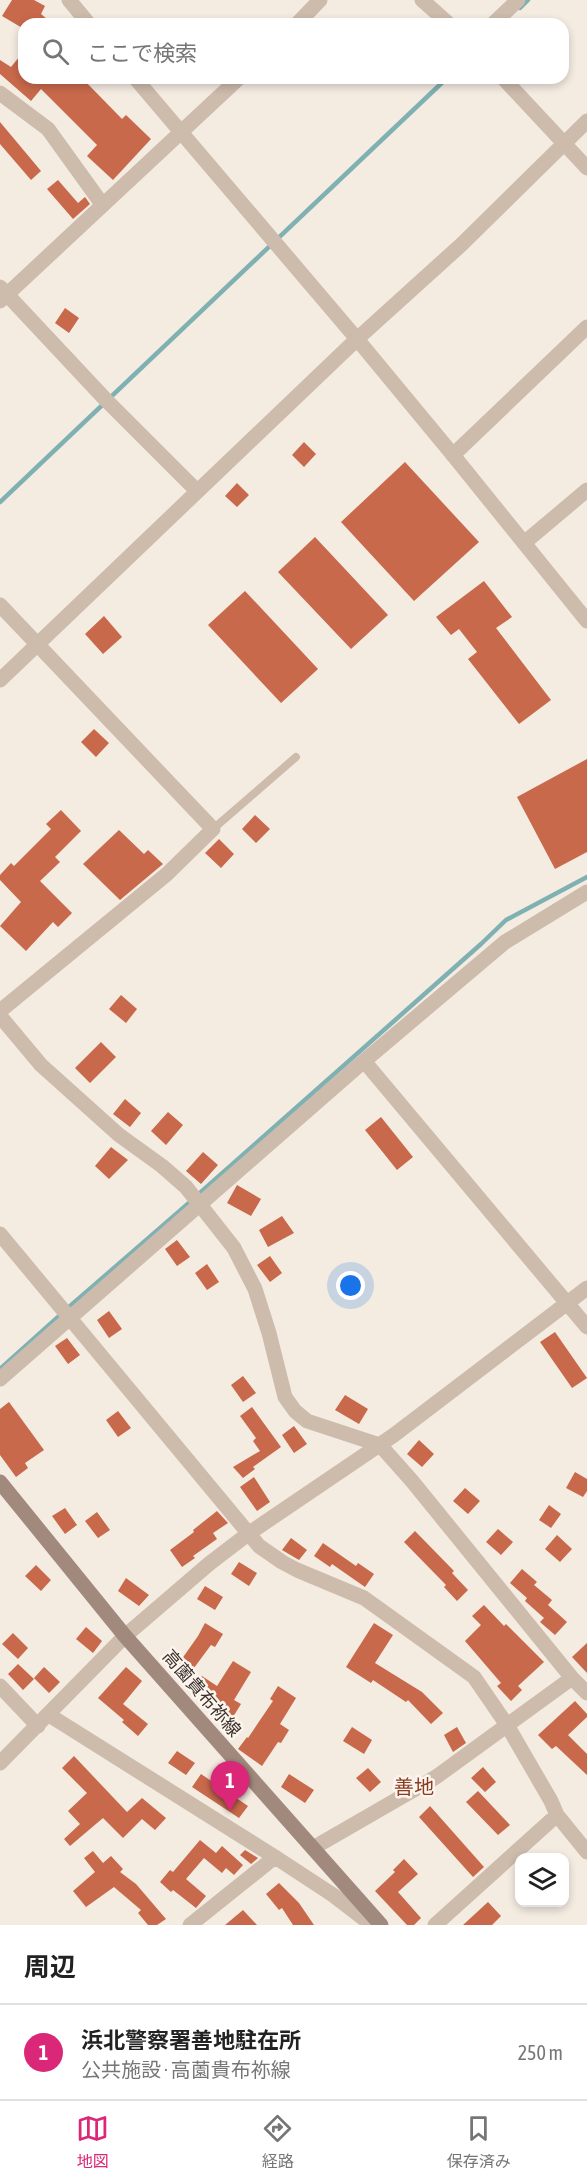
<!DOCTYPE html>
<html lang="ja">
<head>
<meta charset="utf-8">
<style>
	body { margin:0; font-family:"Asap Condensed","Noto Sans JP",sans-serif; background:#f6f6f6; color:#222 }
	.controls { position:absolute; right:18px; bottom:18px; display:grid; overflow:hidden; border-radius:12px; box-shadow:0 3px 9px #0003 }
	.controls button { width:54px; height:54px; display:grid; place-items:center; padding:0; border:0; border-bottom:2px solid #e0e0e0; background:#fff; color:#222; font:30px sans-serif }
	.you { position:absolute; left:351px; top:1286px; width:21px; height:21px; margin:-15px; border:4px solid #fff; border-radius:50%; background:#1a73e8; box-shadow:0 0 0 9px #1a73e833 }
	.badge { display:grid; place-items:center; width:39px; height:39px; border-radius:50%; background:#db2777; color:#fff; font-size:20px; font-weight:700 }
	.pin { position:absolute; translate:-50% -50px; filter:drop-shadow(0 2px 3px #0008) }
	.pin::after { content:''; position:absolute; top:32px; width:21px; height:18px; background:inherit; clip-path:polygon(0 0,100% 0,50% 100%) }
	.list { margin:0; padding:0; list-style:none }
	h2 { display:flex; justify-content:space-between; align-items:center; height:78px; margin:0; padding:0 24px; font-size:26px }
	h2 small { font-size:20px; font-weight:400; color:#767676 }
	.list li { display:grid; grid-template-columns:39px 1fr auto; gap:18px; align-items:center; box-sizing:border-box; height:96px; padding:0 24px; border-top:2px solid #e0e0e0 }
	.list b { display:block; font-size:22px; white-space:nowrap }
	.list p { margin:0; font-size:20px; white-space:nowrap; color:#767676 }
	.list em { font-size:20px; font-style:normal; color:#767676 }
	.icon { flex:none; width:33px; height:33px; fill:none; stroke:currentColor; stroke-width:2; stroke-linecap:round; stroke-linejoin:round }
	.map { position:relative; flex:none; width:587px; height:1925px; overflow:hidden }
	.search { position:absolute; background:#fff; box-shadow:0 3px 9px #0003; left:18px; right:18px; top:18px; height:66px; display:flex; align-items:center; gap:15px; box-sizing:border-box; padding:0 21px; border-radius:18px; color:#767676; font-size:22px }
	.sheet { height:174px; background:#fff }
	nav { display:flex; justify-content:space-around; align-items:center; box-sizing:border-box; height:84px; border-top:2px solid #e0e0e0; background:#fff; font-size:16px; color:#767676 }
	nav a { display:grid; justify-items:center; gap:3px }
	nav .on { color:#db2777 }
	.map>svg:first-child { display:block }
</style>
</head>
<body>
<div class="map">
<svg width="587" height="1925" viewBox="0 0 587 1925">
	<rect width="100%" height="100%" fill="#f4ebe1"/>
	<g fill="none" stroke-linecap="round" stroke-linejoin="round">
		<path stroke="#7fb0b2" stroke-width="4.5" d="M520,8l8,-8
			M0,502l447,-424
			M201,1192l280,-248 25,-24 81,-43
			M69,1307l121,-105
			M0,1369l58,-52"/>
	</g>
	<path fill="#c8694b" d="M12,0h22l11,6 -4,8 12,10h-29v5l-22,-13z
		M24,51v27h58l40,41 4,-4 25,24 -38,41 -26,-24 10,-11 -56,-56 -10,12 -31,-27v-14l11,7z
		M0,122l41,49 -10,9 -31,-36z
		M58,180l20,23 7,-6 5,7 -17,15 -26,-30z
		M65,308l14,10 -10,15 -14,-10z
		M304,442l12,12 -12,13 -12,-12z
		M405,462l74,80 -65,59 -73,-79z
		M237,483l12,12 -12,12 -12,-11z
		M315,537l73,78 -37,34 -73,-77z
		M484,581l28,36 -16,11 55,72 -32,24 -51,-65 9,-7 -18,-23 -8,6 -15,-18z
		M245,591l73,78 -37,34 -73,-78z
		M104,616l18,21 -19,17 -18,-20z
		M94,729l15,14 -13,14 -15,-15z
		M587,759v93l-32,17 -38,-72z
		M61,810l20,21 -26,26 5,5 -20,19 32,32 -14,14 -5,-5 -27,29 -26,-25 21,-24 -21,-22v-5l11,-12 3,3 37,-37 -5,-5z
		M255,815l15,14 -14,14 -14,-14z
		M119,830l25,24 4,-4 15,14 -43,36 -37,-36z
		M219,839l15,15 -13,14 -16,-15z
		M121,995l16,14 -11,14 -17,-14z
		M101,1042l15,15 -26,26 -15,-15z
		M125,1099l16,14 -11,14 -17,-13z
		M168,1112l15,13 -17,20 -15,-14z
		M381,1117l32,40 -16,13 -32,-40z
		M111,1147l17,13 -19,19 -14,-13z
		M203,1152l15,13 -17,19 -15,-13z
		M237,1185l24,14 -10,17 -24,-13z
		M282,1216l12,17 -26,14 -9,-17z
		M177,1240l13,17 -13,9 -12,-17z
		M270,1256l12,17 -12,9 -13,-17z
		M207,1264l12,18 -12,8 -12,-17z
		M109,1311l13,18 -13,9 -12,-18z
		M555,1332l32,46 -15,10 -32,-46z
		M67,1338l13,17 -12,9 -13,-18z
		M243,1376l13,17 -13,9 -12,-17z
		M345,1395l23,14 -9,15 -24,-14z
		M9,1402l35,48 -19,13 3,5 -12,9 -16,-22v-46z
		M252,1407l29,40 -28,20 2,2 -12,9 -10,-11 27,-16 -7,-10 3,-3 -16,-22z
		M118,1411l13,17 -13,9 -12,-17z
		M294,1426l13,18 -13,9 -12,-18z
		M419,1440l15,14 -12,13 -15,-13z
		M575,1472l12,7v12l-4,6 -17,-9z
		M254,1477l16,25 -13,9 -17,-24z
		M465,1488l15,13 -12,13 -15,-13z
		M549,1505l12,9 -10,14 -12,-8z
		M65,1508l12,17 -12,9 -13,-18z
		M217,1511l11,12 -15,10 4,6 -24,17 2,2 -13,9 -12,-17 24,-18 -1,-2z
		M97,1512l13,18 -12,8 -13,-17z
		M498,1529l15,13 -12,13 -15,-13z
		M415,1531l39,40 -2,2 16,17 -11,11 -13,-14 2,-2 -42,-43z
		M557,1535l15,14 -12,13 -15,-13z
		M291,1538l16,12 -8,10 -17,-10z
		M323,1543l33,23 2,-3 16,11 -9,13 -33,-23 -2,3 -16,-11z
		M239,1562l18,11 -8,13 -18,-12z
		M36,1565l15,15 -10,11 -16,-15z
		M522,1569l15,13 -3,3 18,15 -4,5 19,17 -12,13 -15,-13 4,-4 -19,-17 2,-3 -17,-15z
		M126,1578l23,17 -10,11 -21,-15z
		M205,1586l18,11 -8,13 -18,-11z
		M484,1605l20,21 2,-2 38,38 -26,24 4,4 -11,11 -14,-15 4,-3 -36,-42 16,-16 -9,-9z
		M205,1623l18,11 -8,13 -4,-2 -20,27 -12,-9 19,-27z
		M374,1623l19,12 -18,28 47,29 21,21 -12,11 -23,-24 -2,2 -33,-22 -2,3 -25,-16z
		M86,1627l16,14 -9,12 -17,-14z
		M13,1633l15,15 -10,11 -16,-15z
		M587,1643v30l-15,-16z
		M233,1661l18,11 -17,28 7,4 -8,13 -19,-11 2,-3 -22,-14 8,-13 15,10z
		M18,1664l16,15 -11,11 -15,-16z
		M44,1667l16,15 -11,11 -15,-15z
		M126,1667l16,14 -19,23 25,20 -10,12 -16,-14 2,-2 -26,-22z
		M278,1686l18,12 -16,26 9,6 -8,13 -3,-1 -16,24 -24,-17 9,-12 1,1 25,-37 -3,-2z
		M575,1701l12,13v3l-19,18 19,19v21l-31,-29 -4,3 -14,-14z
		M352,1727l20,13 -8,14 -21,-13z
		M457,1727l9,16 -13,9 -9,-17z
		M177,1751l18,12 -9,12 -18,-12z
		M74,1756l53,56 15,-14 24,20 -11,12 -13,-11 -19,19 -20,-20 -33,28 -6,-7 16,-15 -12,-13 19,-18 -25,-25z
		M483,1767l13,15 -11,10 -14,-14z
		M368,1768l13,14 -11,10 -14,-14z
		M201,1774l47,32 -9,12 -47,-31z
		M289,1774l25,16 -9,13 -24,-16z
		M478,1791l32,34 -12,10 -32,-33z
		M430,1806l54,61 -11,10 -54,-60z
		M200,1840l16,13 6,-7 21,19 -9,10 -8,-7 -4,5 -18,-15 -18,21 20,17 -10,12 -23,-18 -2,2 -11,-10 10,-12 3,2z
		M245,1850l13,8 -7,6 -11,-9z
		M93,1851l10,12 8,-7 12,13 -3,3 16,12 30,35 -9,6h-9l-10,-12 3,-3 -27,-23 -28,20 -13,-16 22,-19 -11,-14z
		M404,1859l14,15 -20,18 23,26 -7,7h-7l-32,-34 20,-19 -2,-2z
		M279,1883l20,20 15,22h-21l-11,-17 -3,2 -13,-16z
		M488,1902l13,14 -9,9h-29z
		M243,1910l14,15h-32z"/>
	<g fill="none" stroke-linecap="round" stroke-linejoin="round">
		<path stroke="#cdbbac" stroke-width="8" d="M213,829l83,-72"/>
		<path stroke="#cdbbac" stroke-width="15" d="M69,0l20,24
			M422,0l27,24
			M297,24l23,-24
			M493,24l25,-24
			M135,78l222,261
			M503,78l84,90
			M0,93l48,36 54,75
			M0,287l105,112 92,92
			M0,301l239,-223
			M453,455l134,-128
			M524,543l63,-53
			M0,605l213,224 -46,45 -167,137
			M0,1016l41,49 78,70 43,31 24,21 48,61 21,41 14,44 16,64 10,14 12,10 73,24 32,36 160,197 15,15
			M364,1061l223,266
			M0,1234l259,312 23,16 15,8 67,28 110,79 33,48 44,76 6,14 30,37
			M0,1379l357,-312 148,-125 82,-50
			M0,1686l38,40
			M49,1715l226,142 58,38 39,30
			M313,1848l123,-71 136,-99
			M190,1925l85,-68
			M435,1925l122,-110"/>
		<path stroke="#cdbbac" stroke-width="15" d="M357,339l96,116 134,166
			M0,680l357,-341 105,-95 125,-123
			M0,1763l125,-127 85,-73 38,-29 146,-99 193,-147"/>
		<path stroke="#a18a7d" stroke-width="15" d="M0,1482l125,154 256,289"/>
	</g>
	<g text-anchor="middle" dominant-baseline="central" stroke-width="5" stroke-linejoin="round" paint-order="stroke">
		<g font-size="18" fill="#3b302b" stroke="#fbf5ee">
			<text transform="translate(202 1693) rotate(49)">高薗貴布祢線</text>
		</g>
		<g font-size="20" fill="#8c3b22" stroke="#fbf5ee">
			<text x="414" y="1786">善地</text>
		</g>
	</g>
</svg>
<div class="controls">
<button><svg class="icon" aria-label="layers" viewBox="0 0 24 24"><path d="M12 4l9 5-9 5-9-5zM3 14l9 5 9-5"/></svg></button>
</div>
<div class="you"></div>
<div class="pin badge" style="left:230px;top:1811px">1</div>
<div class="search"><svg class="icon" aria-label="search" viewBox="0 0 24 24"><circle cx="10" cy="10" r="6"/><path d="M15 15l6 6"/></svg>ここで検索</div>
</div>
<section class="sheet">
<h2>周辺<small></small></h2>
<ul class="list">
<li><span class="badge">1</span><div><b>浜北警察署善地駐在所</b><p>公共施設 · 高薗貴布祢線</p></div><em>250 m</em></li>
</ul>
</section>
<nav>
<a class="on"><svg class="icon" aria-label="map" viewBox="0 0 24 24"><path d="M3 6l6-2 6 2 6-2v14l-6 2-6-2-6 2zM9 4v14M15 6v14"/></svg>地図</a>
<a><svg class="icon" aria-label="directions" viewBox="0 0 24 24"><path d="M12 3l9 9-9 9-9-9zM9 14v-3h6M13 9l2 2-2 2"/></svg>経路</a>
<a><svg class="icon" aria-label="saved" viewBox="0 0 24 24"><path d="M7 4h10v16l-5-4-5 4z"/></svg>保存済み</a>
</nav>
</body>
</html>
